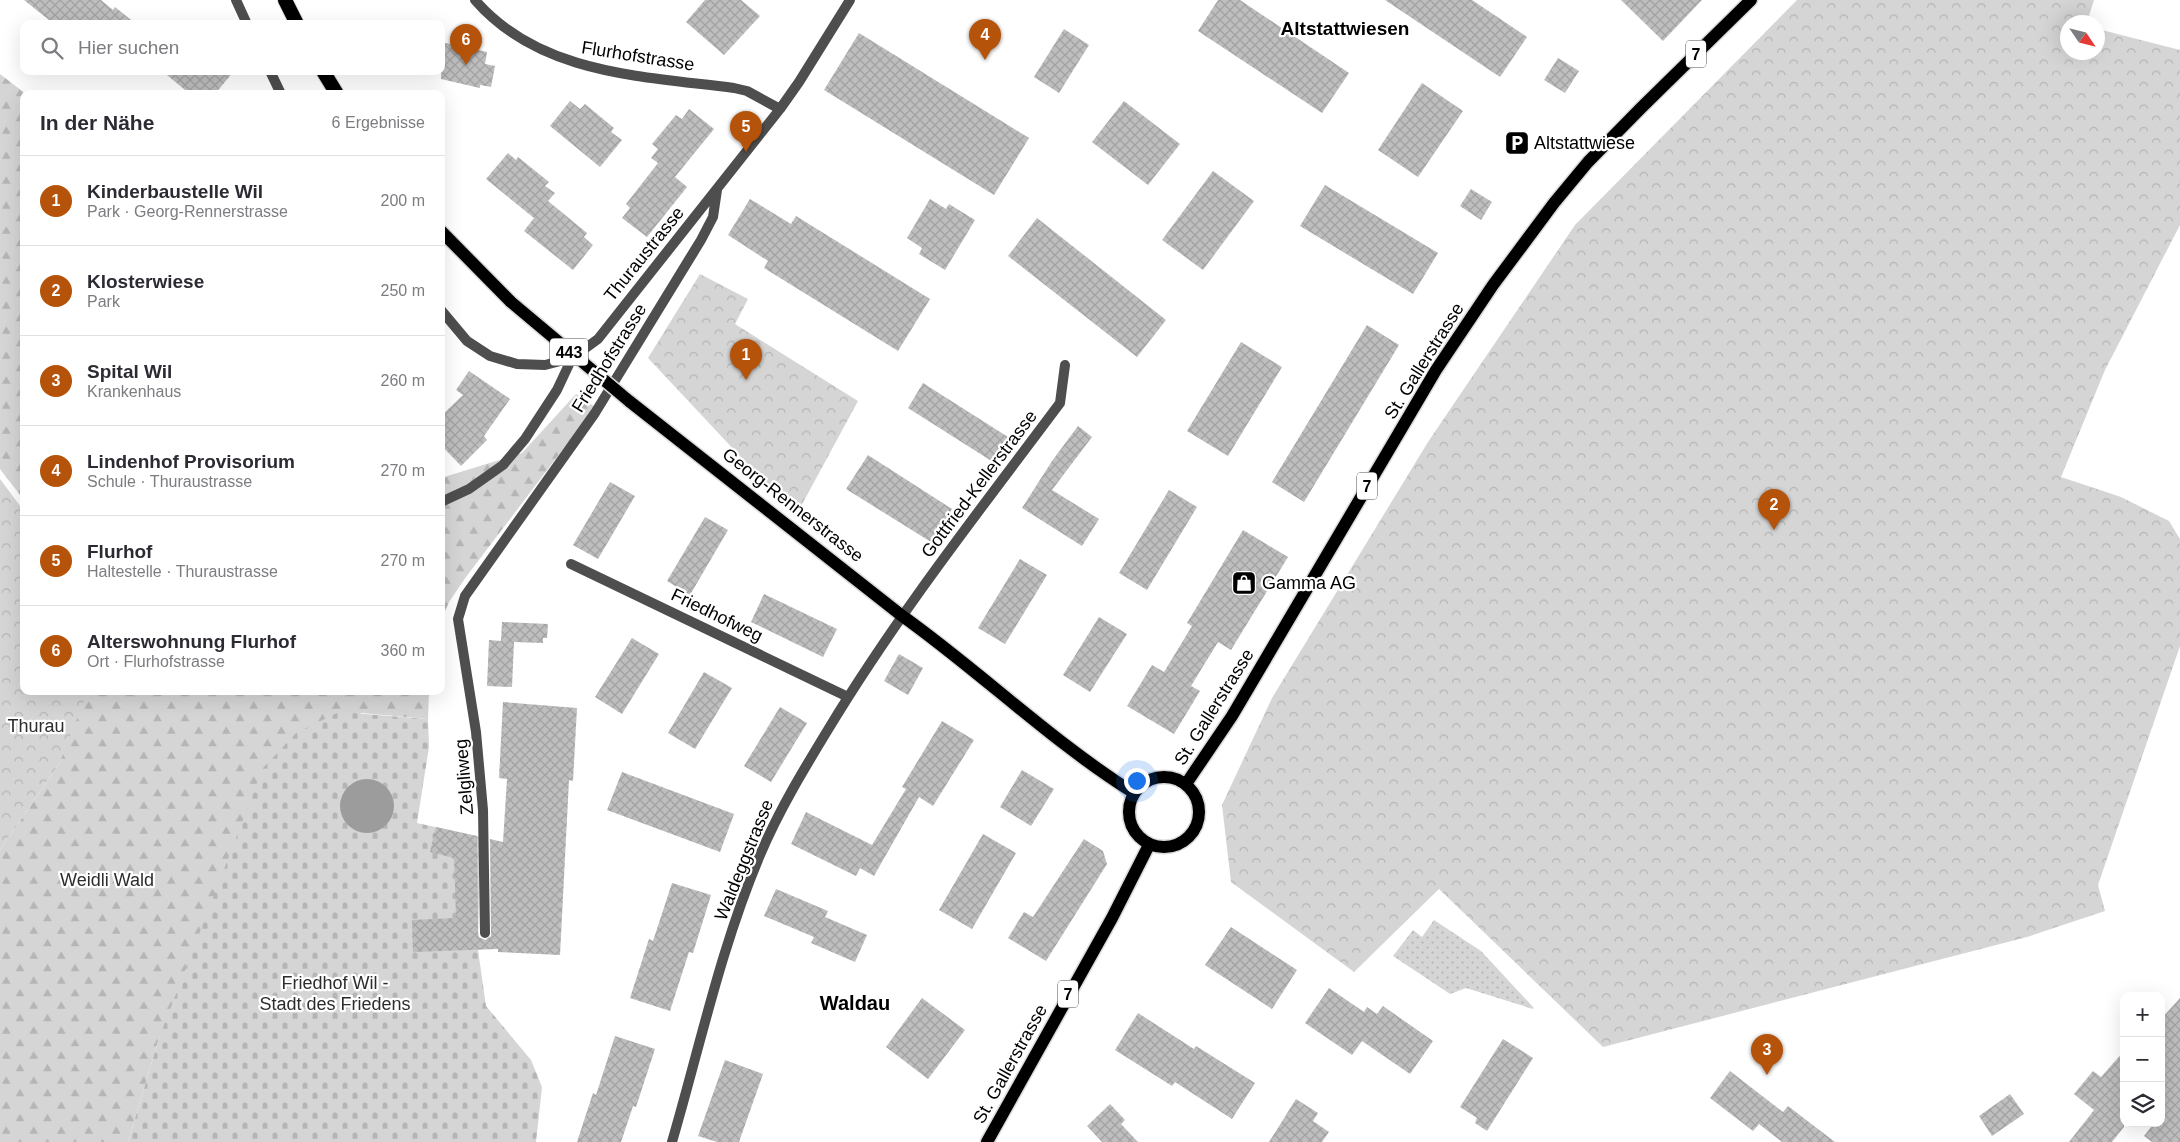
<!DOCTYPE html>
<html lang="de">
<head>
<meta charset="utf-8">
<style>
	body { margin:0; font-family:Helvetica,sans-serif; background:#f7f7f7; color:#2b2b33 }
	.controls { position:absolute; right:15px; bottom:15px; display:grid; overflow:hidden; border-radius:10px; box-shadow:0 5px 20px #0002 }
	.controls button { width:45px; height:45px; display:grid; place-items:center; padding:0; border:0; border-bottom:1px solid #e1e1e2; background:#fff; color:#2b2b33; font:25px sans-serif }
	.compass { position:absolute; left:2060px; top:15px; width:45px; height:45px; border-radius:50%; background:#fff; box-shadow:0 5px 20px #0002; rotate:125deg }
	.you { position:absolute; left:1136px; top:780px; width:18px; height:18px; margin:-12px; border:4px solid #fff; border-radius:50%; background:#1a73e8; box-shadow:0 0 0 8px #1a73e833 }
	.badge { display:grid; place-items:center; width:32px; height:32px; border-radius:50%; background:#b45309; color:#fff; font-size:16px; font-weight:700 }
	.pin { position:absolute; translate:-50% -41px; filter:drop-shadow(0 1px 2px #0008) }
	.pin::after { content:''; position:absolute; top:26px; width:18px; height:15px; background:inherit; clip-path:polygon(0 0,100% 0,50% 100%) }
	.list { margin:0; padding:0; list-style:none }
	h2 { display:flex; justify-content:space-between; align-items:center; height:65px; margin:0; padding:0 20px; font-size:21px }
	h2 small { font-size:16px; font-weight:400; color:#7c7c81 }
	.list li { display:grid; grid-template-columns:32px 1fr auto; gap:15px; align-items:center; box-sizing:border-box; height:90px; padding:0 20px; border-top:1px solid #e1e1e2 }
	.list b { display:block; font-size:19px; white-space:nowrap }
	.list p { margin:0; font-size:16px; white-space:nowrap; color:#7c7c81 }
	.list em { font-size:16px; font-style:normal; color:#7c7c81 }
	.icon { flex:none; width:28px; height:28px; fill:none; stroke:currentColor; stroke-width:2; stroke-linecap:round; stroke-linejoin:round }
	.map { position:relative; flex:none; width:2180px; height:1142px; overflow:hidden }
	.search { position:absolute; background:#fff; box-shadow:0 5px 20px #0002; left:20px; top:20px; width:425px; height:55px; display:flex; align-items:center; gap:12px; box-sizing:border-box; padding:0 18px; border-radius:10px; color:#7c7c81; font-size:19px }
	.panel { position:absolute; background:#fff; box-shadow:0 5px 20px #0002; left:20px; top:90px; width:425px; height:605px; border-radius:10px }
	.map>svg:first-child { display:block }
</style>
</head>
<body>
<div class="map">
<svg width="2180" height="1142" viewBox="0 0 2180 1142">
	<defs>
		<pattern id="grass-dots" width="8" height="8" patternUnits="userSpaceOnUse" patternTransform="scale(1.25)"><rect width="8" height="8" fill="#d5d5d5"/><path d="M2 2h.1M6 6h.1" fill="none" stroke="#b5b5b5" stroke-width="1.8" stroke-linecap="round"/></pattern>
		<pattern id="forest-firs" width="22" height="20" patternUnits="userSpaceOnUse" patternTransform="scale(1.25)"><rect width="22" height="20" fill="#d5d5d5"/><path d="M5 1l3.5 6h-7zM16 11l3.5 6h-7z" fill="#b5b5b5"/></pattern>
		<pattern id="cemetery-stones" width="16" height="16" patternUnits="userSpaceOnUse" patternTransform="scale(1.25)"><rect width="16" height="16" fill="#d5d5d5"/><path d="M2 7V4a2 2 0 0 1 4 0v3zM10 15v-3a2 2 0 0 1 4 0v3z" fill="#b5b5b5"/></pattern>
		<pattern id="park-crowns" width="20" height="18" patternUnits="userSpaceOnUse" patternTransform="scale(1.25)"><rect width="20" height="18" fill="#d5d5d5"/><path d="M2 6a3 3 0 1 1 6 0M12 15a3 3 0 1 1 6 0" fill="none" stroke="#b5b5b5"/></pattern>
		<pattern id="building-cross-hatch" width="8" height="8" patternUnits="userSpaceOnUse" patternTransform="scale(1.25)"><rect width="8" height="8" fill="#bebebe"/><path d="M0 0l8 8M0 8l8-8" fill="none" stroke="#a2a2a2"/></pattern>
	</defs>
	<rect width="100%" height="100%" fill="#fff"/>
	<path fill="url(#grass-dots)" d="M1434,920l47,31 53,57 -1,1 -67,-21 -16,6 -57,-38 20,-26 9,7z"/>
	<path fill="url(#forest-firs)" d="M0,74l26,20h-2v406l-24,-31z
		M576,394l19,13 -129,170 -17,25 -8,19v-143l81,-25z
		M85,691h344l-1,28 -67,-6 -202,325 -31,104h-128v-292l59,-86z"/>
	<path fill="url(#cemetery-stones)" d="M339,712l89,7 1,28 -12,76 63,14 -2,113 8,56 45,54 11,27 -6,55h-408l31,-104 104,-270 33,-35z"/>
	<path fill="url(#park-crowns)" d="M1797,0h297l-7,22h-19v30h30v-23l82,21v175l-75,145 -44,107 60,20 48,24 11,18v107l-82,239 7,26 -78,26 -424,110 -164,-158 -85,83 -123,-90 -9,-77 50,-107 156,-256 147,-217z
		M700,274l48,25 -13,25 123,77 -59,109 -32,-25 -119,-127z
		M0,479l24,32v180h64l-29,73 -59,86z"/>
	<path fill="#9c9c9c" d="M340 806a27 27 0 1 1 54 0a27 27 0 1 1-54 0Z"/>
	<path fill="url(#building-cross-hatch)" d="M24,0h77l12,10 2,-3 21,17h-82z
		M705,0h36l19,16 -36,39 -38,-33z
		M1218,0h22l109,73 -27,40 -124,-82z
		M1385,0h87l55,37 -27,40z
		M1621,0h81l-39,41z
		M1064,29l25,16 -30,48 -25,-16z
		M859,33l170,105 -35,57 -170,-105z
		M441,42l46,10 -2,12 10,2 -4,21 -11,-2v3l-39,-9z
		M1558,58l21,13 -14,22 -21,-13z
		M162,71h72l-19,23h-25z
		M1422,83l41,28 -45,66 -40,-27z
		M570,101l10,8 5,-5 29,24 -3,4 11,8 -22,27 -50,-41z
		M1124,101l56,43 -32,41 -56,-43z
		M689,109l25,20 -39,48 12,10 -40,50 -25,-19 8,-10 -4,-4 32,-41 -7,-5 7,-9 -6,-5 24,-29 6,4z
		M508,153l8,7 2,-3 31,25 -4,4 10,7 -7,8 39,32 -3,4 9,8 -20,25 -49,-39 10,-13 -48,-39z
		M1213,171l41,30 -51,69 -41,-30z
		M1325,185l113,68 -25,41 -113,-68z
		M1471,189l21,13 -11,18 -21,-14z
		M750,199l41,25 5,-8 134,83 -32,52 -134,-83 4,-7 -40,-26z
		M930,199l16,10 3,-5 26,16 -30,50 -26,-16 3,-6 -15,-10z
		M1037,218l129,102 -29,37 -129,-101z
		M1367,325l32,20 -95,157 -32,-20z
		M1241,342l41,25 -54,89 -41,-25z
		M469,371l41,28 -26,37 3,4 -26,26 -20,-21v-29l22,-21 -7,-5z
		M923,383l85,54 -15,25 -85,-54z
		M1078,426l14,11 -40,53 47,29 -17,27 -60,-38 30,-47z
		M868,455l84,54 -21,33 -85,-53z
		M610,482l25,14 -37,63 -25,-14z
		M1169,490l28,17 -50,83 -28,-17z
		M705,517l23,13 -38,65 -23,-14z
		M1243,530l45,27 -57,93 -13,-8 -27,44 9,5 -26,43 -47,-28 25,-41 12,7 28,-46 -5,-3z
		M1020,559l27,16 -42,69 -27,-16z
		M764,594l73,35 -14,28 -72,-35z
		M1099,617l28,17 -37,58 -27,-17z
		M502,622l46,2 -1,14h-4v5l-29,-1 -2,45 -25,-1 2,-46 12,1z
		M632,638l27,16 -37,60 -27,-17z
		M899,654l24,14 -15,27 -24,-14z
		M704,672l28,16 -37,61 -27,-16z
		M503,702l74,6 -4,73 -4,-1 -9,175 -62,-3v-3l-85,3 -1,-32 44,-2 -2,-60 -24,-6 6,-25 41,9 1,97 1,4 6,3 6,-4 -1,-97 13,3 4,-63 -8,-1z
		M780,707l27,16 -36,59 -27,-16z
		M942,721l32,19 -41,66 -14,-9 -45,79 -14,-8 -4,8 -65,-32 15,-32 66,33 34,-56 -4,-2z
		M1022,770l32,19 -23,37 -31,-19z
		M622,772l112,42 -14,38 -113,-42z
		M983,834l33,19 -44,76 -33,-19z
		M1084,839l19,12 4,13 -61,97 -38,-23 16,-26 9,5z
		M672,883l39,12 -18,58 -4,-1 -19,59 -40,-13 19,-59 4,2z
		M776,889l52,22 -3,6 42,18 -12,27 -44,-19 3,-6 -50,-21z
		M1231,927l66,43 -25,39 -67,-44z
		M1329,988l35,24 3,-5 10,7 6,-8 50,35 -23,33 -48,-33 -10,14 -47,-32z
		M922,998l43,32 -37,49 -42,-32z
		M2180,998v144h-28l-8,-6 10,-13h7v-104z
		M1138,1013l56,36 2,-3 59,37 -23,36 -57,-37 -3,4 -57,-36z
		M615,1036l40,13 -19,58 -3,-1 -12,36h-44l16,-49 3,2z
		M1503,1039l30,19 -46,73 -12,-8 2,-5 -17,-11z
		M2124,1051v76l-12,15h-43l25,-32 -20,-16 19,-23 8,6z
		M725,1060l38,14 -24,68h-22l-19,-6z
		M1730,1071l53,41 5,-6 47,36h-53l-23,-18 -6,7 -43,-33z
		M2010,1094l14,20 -32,22 -13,-20z
		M1296,1099l22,14 -5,8 16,11 -7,10h-53z
		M1110,1104l15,16 -4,4 17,18h-36l-15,-16z"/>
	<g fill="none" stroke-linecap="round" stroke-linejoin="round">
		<defs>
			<path id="primary" d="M441,231l70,71
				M629,401l272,214c80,57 150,126 233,178
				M1129 812a35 35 0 1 1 70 0a35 35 0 1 1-70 0Z
				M1186,784l46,-68 204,-346 57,-85 61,-82 34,-41 53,-54 110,-108
				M987,1142l125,-224 37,-73"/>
			<path id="trunk" d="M285,0l12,24
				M323,71l14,23"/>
		</defs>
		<use href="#primary" stroke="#dbdbdb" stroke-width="15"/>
		<use href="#trunk" stroke="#dbdbdb" stroke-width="16"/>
		<path stroke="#4e4e4e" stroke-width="10" d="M236,0l11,24
			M475,0c65,75 168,76 259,88l13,3 33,18
			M270,71l11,23
			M441,310l26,31 23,15 27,8 28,1 27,-7
			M441,502l28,-13 34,-24 22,-26 32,-49 15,-32 26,-19 182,-230 19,-27 51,-82
			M571,564l277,133
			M485,933l-2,-123 -7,-78 -18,-113 7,-23 130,-183 106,-173 12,-23 4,-27
			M672,1142c28,-96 49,-195 88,-287 19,-45 44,-86 69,-127 69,-114 151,-218 231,-325l5,-38"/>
		<use href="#primary" stroke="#000" stroke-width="12"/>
		<use href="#trunk" stroke="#000" stroke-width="14"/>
		<defs>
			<path id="primary-bridge" d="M511,302l118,99"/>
		</defs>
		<use href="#primary-bridge" stroke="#dbdbdb" stroke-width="15" stroke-linecap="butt"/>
		<use href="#primary-bridge" stroke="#000" stroke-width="12"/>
	</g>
	<defs>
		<symbol id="parking-square" viewBox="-11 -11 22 22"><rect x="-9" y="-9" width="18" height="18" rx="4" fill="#000" stroke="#fff"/><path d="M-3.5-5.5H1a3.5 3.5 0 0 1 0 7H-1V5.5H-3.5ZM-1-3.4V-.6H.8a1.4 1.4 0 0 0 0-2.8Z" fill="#fff"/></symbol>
		<symbol id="shop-square" viewBox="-11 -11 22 22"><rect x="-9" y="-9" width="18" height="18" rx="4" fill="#000" stroke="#fff"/><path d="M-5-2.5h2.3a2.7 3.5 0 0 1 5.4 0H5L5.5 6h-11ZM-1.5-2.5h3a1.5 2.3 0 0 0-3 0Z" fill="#fff"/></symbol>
	</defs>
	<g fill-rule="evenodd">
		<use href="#parking-square" x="1503" y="129" width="28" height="28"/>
		<use href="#shop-square" x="1230" y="569" width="28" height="28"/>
	</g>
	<g text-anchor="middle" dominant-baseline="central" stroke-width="4.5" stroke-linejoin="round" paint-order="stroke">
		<g fill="#fff" stroke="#4c4c4c" stroke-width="1">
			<rect x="1686" y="40.5" width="20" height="27" rx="4"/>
			<rect x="550" y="338.5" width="38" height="27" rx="4"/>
			<rect x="1357" y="472.5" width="20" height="27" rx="4"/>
			<rect x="1058" y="980.5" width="20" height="27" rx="4"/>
		</g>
		<g font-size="16" font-weight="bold" fill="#000">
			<text x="1696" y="54">7</text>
			<text x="569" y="352">443</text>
			<text x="1367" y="486">7</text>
			<text x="1068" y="994">7</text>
		</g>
		<g font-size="18" fill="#000" stroke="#fff">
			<text transform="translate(638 56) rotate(9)">Flurhofstrasse</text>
			<text transform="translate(644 254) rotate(-51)">Thuraustrasse</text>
			<text transform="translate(609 358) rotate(-58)">Friedhofstrasse</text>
			<text transform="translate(1424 361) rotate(-58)">St. Gallerstrasse</text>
			<text transform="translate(979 484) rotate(-53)">Gottfried-Kellerstrasse</text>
			<text transform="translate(793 505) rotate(38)">Georg-Rennerstrasse</text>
			<text transform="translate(717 615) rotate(26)">Friedhofweg</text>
			<text transform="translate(1214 707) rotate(-58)">St. Gallerstrasse</text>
			<text transform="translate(464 777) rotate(-95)">Zelgliweg</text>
			<text transform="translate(744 860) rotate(-68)">Waldeggstrasse</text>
			<text transform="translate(1010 1064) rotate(-61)">St. Gallerstrasse</text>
		</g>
		<g font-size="18" fill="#000" stroke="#fff" text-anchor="start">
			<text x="1534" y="143">Altstattwiese</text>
			<text x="1262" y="583">Gamma AG</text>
		</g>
		<g font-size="18" fill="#2c2c2c" stroke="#fff">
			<text x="36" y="726">Thurau</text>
			<text x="107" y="880">Weidli Wald</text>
			<text x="335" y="983">Friedhof Wil -<tspan x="335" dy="21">Stadt des Friedens</tspan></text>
		</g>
		<g font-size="19" font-weight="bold" fill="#000" stroke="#fff">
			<text x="1345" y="28">Altstattwiesen</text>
		</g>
		<g font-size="20" font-weight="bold" fill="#000" stroke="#fff">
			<text x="855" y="1003">Waldau</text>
		</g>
	</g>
</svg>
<div class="controls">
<button>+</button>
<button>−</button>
<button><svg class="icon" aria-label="layers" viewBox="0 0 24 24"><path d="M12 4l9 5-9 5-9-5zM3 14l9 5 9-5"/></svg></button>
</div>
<svg class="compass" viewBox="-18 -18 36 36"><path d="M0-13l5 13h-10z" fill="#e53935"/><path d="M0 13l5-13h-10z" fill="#7c7c81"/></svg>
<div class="you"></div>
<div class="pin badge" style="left:746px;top:380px">1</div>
<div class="pin badge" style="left:1774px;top:530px">2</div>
<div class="pin badge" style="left:1767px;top:1075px">3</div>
<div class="pin badge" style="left:985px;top:60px">4</div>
<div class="pin badge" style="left:746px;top:152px">5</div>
<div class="pin badge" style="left:466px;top:65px">6</div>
<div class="search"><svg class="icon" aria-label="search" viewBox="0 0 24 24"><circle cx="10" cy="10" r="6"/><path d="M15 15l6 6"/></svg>Hier suchen</div>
<section class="panel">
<h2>In der Nähe<small>6 Ergebnisse</small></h2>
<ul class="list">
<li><span class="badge">1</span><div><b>Kinderbaustelle Wil</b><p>Park · Georg-Rennerstrasse</p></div><em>200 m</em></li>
<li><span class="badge">2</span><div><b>Klosterwiese</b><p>Park</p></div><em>250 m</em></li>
<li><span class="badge">3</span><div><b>Spital Wil</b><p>Krankenhaus</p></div><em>260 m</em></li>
<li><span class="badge">4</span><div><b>Lindenhof Provisorium</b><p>Schule · Thuraustrasse</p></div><em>270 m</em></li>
<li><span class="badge">5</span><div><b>Flurhof</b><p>Haltestelle · Thuraustrasse</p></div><em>270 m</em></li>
<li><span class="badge">6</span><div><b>Alterswohnung Flurhof</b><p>Ort · Flurhofstrasse</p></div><em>360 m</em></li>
</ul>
</section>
</div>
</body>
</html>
